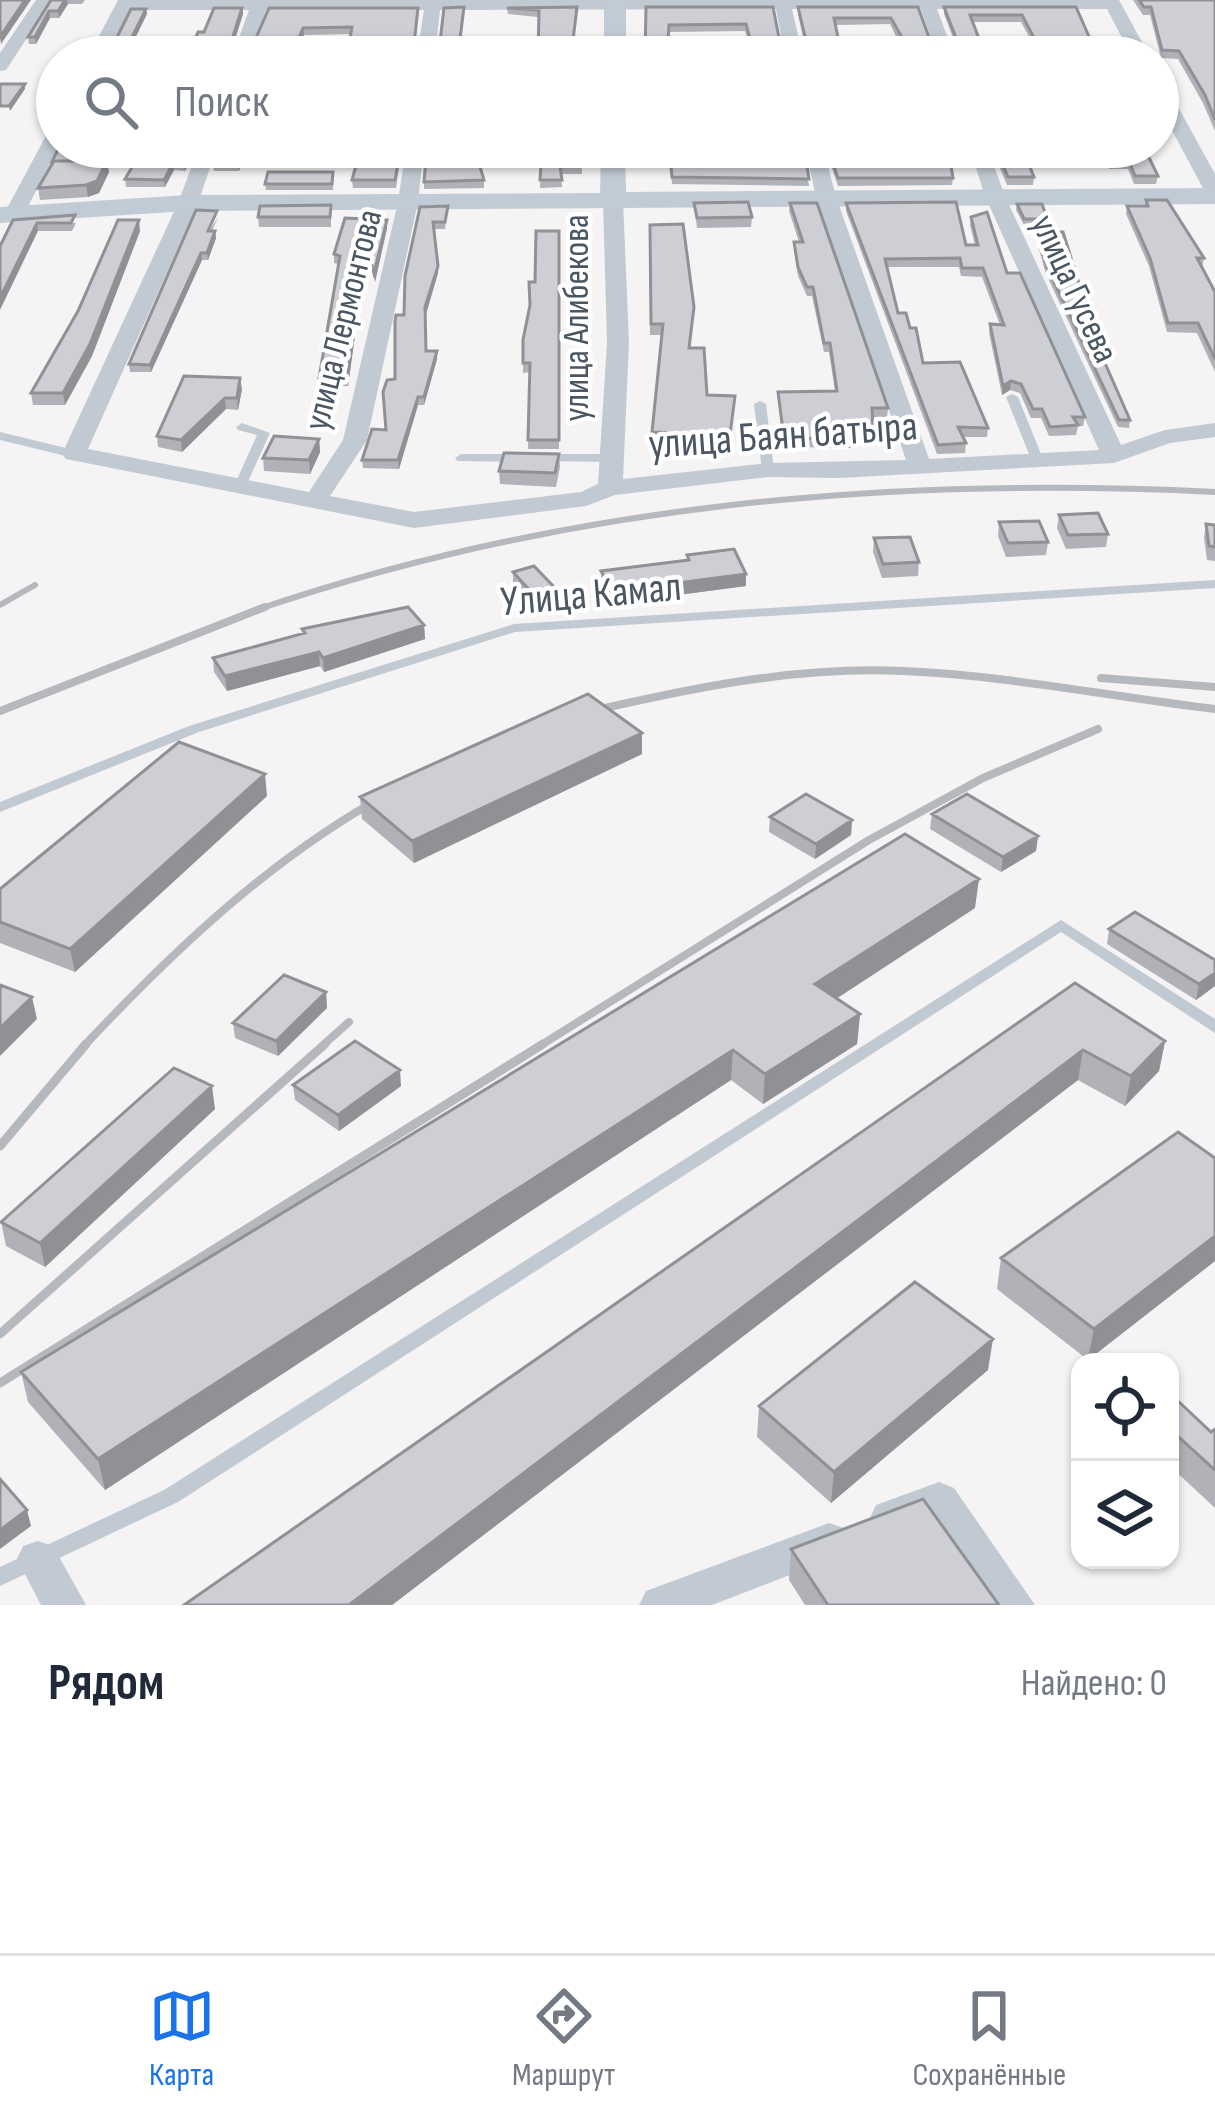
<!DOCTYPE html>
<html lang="ru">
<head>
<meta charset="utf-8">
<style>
	body { margin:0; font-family:"Sofia Sans Condensed",sans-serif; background:#f2f2f3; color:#1f2937 }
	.controls { position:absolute; right:36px; bottom:36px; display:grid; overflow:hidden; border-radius:24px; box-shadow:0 3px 9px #0004 }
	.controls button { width:108px; height:108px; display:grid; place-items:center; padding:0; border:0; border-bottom:3px solid #e0e1e3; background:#fff; color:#1f2937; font:60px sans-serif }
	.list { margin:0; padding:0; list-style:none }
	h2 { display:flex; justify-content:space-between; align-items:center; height:156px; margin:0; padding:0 48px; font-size:51px }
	h2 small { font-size:39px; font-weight:400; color:#747a83 }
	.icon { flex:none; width:66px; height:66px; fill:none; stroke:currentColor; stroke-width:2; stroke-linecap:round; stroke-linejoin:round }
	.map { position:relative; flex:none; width:1215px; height:1605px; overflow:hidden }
	.search { position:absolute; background:#fff; box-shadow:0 3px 9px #0004; left:36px; right:36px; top:36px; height:132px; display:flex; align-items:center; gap:30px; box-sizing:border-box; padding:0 42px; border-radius:66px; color:#747a83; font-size:45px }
	.sheet { height:348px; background:#fff }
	nav { display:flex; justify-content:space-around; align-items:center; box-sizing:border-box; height:168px; border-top:3px solid #e0e1e3; background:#fff; font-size:33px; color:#747a83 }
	nav a { display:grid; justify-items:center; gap:6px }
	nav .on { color:#1a73e8 }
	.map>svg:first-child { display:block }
</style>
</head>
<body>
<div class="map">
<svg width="1215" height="1605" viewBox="0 0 1215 1605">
	<rect width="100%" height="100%" fill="#f5f3f3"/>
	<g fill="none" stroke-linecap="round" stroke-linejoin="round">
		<path fill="#c1cad2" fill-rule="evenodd" d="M1012,394l6,3 25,62 -2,3 -4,1 -6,-4 -25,-62z
			M760,401l6,3 8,66 -6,4 -6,-4 -8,-66z
			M242,423l28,10 -24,53 -6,4 -6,-4 23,-51 -19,-5 -2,-3z
			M0,432l78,19 2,3 -6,4 -74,-18z
			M461,454h58l6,4 -6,4 -62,-1 -2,-3z
			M543,454h69l6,4 -6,4 -73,-1 -2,-3z
			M1215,580v8l-700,44 -316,100 -199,80v-10l189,-76 325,-102z
			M1061,920l154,99v14l-154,-101 -883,570 -178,84v-19l164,-77z"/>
		<path fill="#c1cad2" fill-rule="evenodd" d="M36,0h16l-46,70 -6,1v-18z
			M118,0h1001l31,57h-18l-25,-48h-170l18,48h-18l-16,-48h-129l11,48h-18l-9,-48 -336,1 -5,47h-18l7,-47h-158l-16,47h-18l17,-47h-120l-23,47h-18z
			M1158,82l9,5 48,87v24l-10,-6 -47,-88z
			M57,126l2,21 -35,67 -17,4 -3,-4 44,-82z
			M199,147h18l-19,56 -110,246 221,43 34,-52 55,-238 8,-55h18l-6,55 -51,238 -37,56 84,16 167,-20 17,-8 9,-141 -4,-143 10,-6 10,6 6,143 -6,136 145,-16 138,-3 -90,-263 -11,-50h18l13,50 93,262 170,-9 -114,-254 -16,-49h18l18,49 116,249 44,-15 50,-7v14l-45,6 -56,20 -275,15 -71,-1 -153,18 -29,11 -172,22 -348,-69 -4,-5 116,-251z
			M939,1482l15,6 81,117h-47l-58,-84 -39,15 -15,-5 -6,-13 6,-13z
			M829,1523l15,5 6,13 -6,13 -132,51h-73l7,-14z
			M38,1541l15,5 33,59h-45l-24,-46 6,-13z"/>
		<path fill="#c1cbd6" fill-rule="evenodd" d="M604,0h22v57h-22z
			M601,147h24l1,45 589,-4v16l-1027,7 -188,12v-16l188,-12 412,-2z"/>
		<path stroke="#b5b8bd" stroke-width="6" d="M0,605l35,-20
			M256,610c312,-106 632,-134 959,-118"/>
		<path stroke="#b5b8bd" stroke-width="8" d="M1101,678l114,9
			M0,711l265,-104
			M574,715c108,-25 217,-49 329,-44 102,4 210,26 312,38
			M83,1047c93,-99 189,-190 308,-255
			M321,1047l28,-25
			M538,1047l331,-207 114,-62 115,-49"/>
		<path stroke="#b5b8bd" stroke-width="9" d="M0,1146l86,-102
			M0,1334l325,-290
			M0,1383l543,-339"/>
	</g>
	<path fill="#b0b2b7" d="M51,0h34l-3,4h-14l-9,14h-9l-14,26h-7l-1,-7z
		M1133,0h82v131l-12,-28 -25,-44 -17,-1 -11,-43h-7z
		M464,7l-4,40h7l1,10h-90l3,-8h-3l-1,-4h-26v-11l-47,1 -9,22h-107l10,-25h6l10,-24h28l1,6 -12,39 18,1 20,-46h149l-4,45 21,1 4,-4 5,-42z
		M577,7l-39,10 -30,-3 -1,-6z
		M646,7h127l9,46 21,2 3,-4 -8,-37v-7h120l17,47 21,1 2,-4 -14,-37v-7h132l22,50h-58l-19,-35h-49l14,35h-80l-16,-33 -54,1 6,32h-89l-8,-26 -76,1z
		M59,147h23l-7,14 34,11 -10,21 -11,4 -48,3 -2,-12z
		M197,147l-12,24 -11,-1 -9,17h-39l-1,-8z
		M217,147h30l-8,24h-25l-1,-8z
		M361,147h41l-6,41h-43l-1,-8z
		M542,147h39l1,27h-21l1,13 -22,1z
		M647,147h157l5,39 -137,-2 -3,-29 -19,1z
		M825,147h47l6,14 75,17 -1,7 -114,1z
		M935,147h33l-1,7 -30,-1z
		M991,147h31l12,30 -1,8h-26z
		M1102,147h42l14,29 -2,8h-22l-6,-15h-19z
		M333,172v18h-67l-1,-6z
		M484,180v8l-60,1v-7z
		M1146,200l58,58 -2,9 13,25v80l-18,-39 -30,-1 -18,-66 -23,-52 1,-8h18z
		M694,203l58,14 -1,10 -54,1z
		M790,203l98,205 -1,10 -15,-1 1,22h-16v9l-74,-1 -5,-55 57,-1 -6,-39h-5l-12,-56h-5l-9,-20 -4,-25v-9h5l-10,-31z
		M846,203l120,42h9l-5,-20 1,-8 36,56 78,144 -2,9h-5l-2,9 -27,1 -8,-18h-10l-11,-25 -10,-3 -8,5 -13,-62 1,-9 10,1 -18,-48 -21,-1 -2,-9h-72l11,46 12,15 13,35 65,65 -1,9h-24l3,6 -1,10 -28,1 -91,-243z
		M1017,204l30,15v6h-23l-8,-15z
		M448,206l-3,23h-12l5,44 -12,41v37l11,8 -13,46h-6l-19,64 -36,-1 -1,-8 24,-30 34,-223z
		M331,215v12h-72l-1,-10z
		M218,217l-6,14h3l1,7 -8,22h-6l-51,112h-21l-1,-8z
		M13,220l63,3 -4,8h-34z
		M387,220v8l-12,54 -3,-12h-8l-16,116 -28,1 -1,-9 19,-114 -4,-1v-9z
		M650,225l44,82 -4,41 17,47 28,1 -5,50 -78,-2 10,-109h-12z
		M140,231l-48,125 -27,49h-32l-2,-12z
		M559,231v218h-31l2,-77 -7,1v-33l12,-58z
		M1036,232l65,122 29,66 -1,8 -11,-1 -72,-153 -10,-35z
		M242,389l-4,21 -12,-1 -44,43 -24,-5 -1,-11z
		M319,439l1,13 -10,22 -46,-3 -1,-13z
		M559,454l1,13 -4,20 -56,-3 -1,-13z
		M1059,515l49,19 -2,13 -40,2 -9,-21z
		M999,522l49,20 -2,13 -40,2 -8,-21z
		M1206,524l9,1v36l-8,-1 -3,-22z
		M874,538l45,24 -1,14 -36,2 -9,-26z
		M687,555l59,31 -91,12 -1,-4 -41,7 -12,-18v-12l86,-11z
		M513,572l44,32 -21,6 -23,-25z
		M424,625l1,14 -101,33 -4,-6 -93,25 -13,-19 -1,-14 90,-25 -1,-4z
		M642,733v21l-228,109 -52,-44 -2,-22z
		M267,796l-192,176 -75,-29v-54z
		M932,814l106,22 -2,15 -35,21 -71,-43z
		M770,817l82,3 -1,15 -36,24 -46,-27z
		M975,908l-139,90 24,16 -3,30 -94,60 -32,-24 -626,410 -77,-88 -7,-30z
		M1109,929l106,31v26l-19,14 -89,-56z
		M1075,983l90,58 -6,30 -34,35 -47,-26 -686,525h-208z
		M326,992l1,16 -49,48 -43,-18 -2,-15z
		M293,1085l108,1 -62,45 -44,-31z
		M215,1109l-170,158 -39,-21 -5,-24z
		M1215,1158v103l-127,99 -91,-71 4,-31z
		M988,1370l-157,133 -74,-66 2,-31z
		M1170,1406l41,26 4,-3v79l-45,-42z
		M791,1549l208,56h-194l-16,-25z"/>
	<path fill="#909195" d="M25,0h6l-30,44 -1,-7z
		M65,0h2l1,4 -9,14 -1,-7z
		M242,8l1,6 -14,43 -1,-5z
		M146,9l1,5 -21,43h-4z
		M49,11l1,7 -14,26 -1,-7z
		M303,28l1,7 -9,22h-4z
		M25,84v5l-15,22 -1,-5z
		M192,147h5l-12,24 -1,-8z
		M244,147h3l-8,24 -1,-7z
		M107,161l2,11 -10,21 -11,4 -2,-12z
		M173,163l1,7 -9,17 -1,-7z
		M139,220l1,11 -48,125 -27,49 -2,-12z
		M387,220v8l-12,54 -1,-9z
		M37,223l1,8 -38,79v-12z
		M215,231l1,7 -8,22 -1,-7z
		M201,253l1,7 -51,112 -1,-7z
		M364,261v9l-16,116 -1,-9z
		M438,266v7l-12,41 -1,-7z
		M437,351v8l-13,46v-8z
		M240,378l2,11 -4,21 -1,-12z
		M1011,381l-1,9 -8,5 1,-9z
		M418,397v8l-19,64 -1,-9z
		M225,398l1,11 -44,43 -1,-12z
		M319,439l1,13 -10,22 -1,-14z
		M746,574v12l-91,12v-12z
		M654,581v13l-41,7v-12z
		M557,590v14l-21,6 -1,-14z
		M424,625l1,14 -101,33 -1,-14z
		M319,652l1,14 -93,25 -2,-15z
		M642,733v21l-228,109 -2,-22z
		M265,774l2,22 -192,176 -5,-23z
		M852,820l-1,15 -36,24 1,-15z
		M1038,836l-2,15 -35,21 2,-15z
		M979,879l-4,29 -162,106 2,-30z
		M1215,973v13l-19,14 3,-16z
		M326,992l1,16 -49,48 -2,-15z
		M32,997l5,22 -37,37v-28z
		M860,1014l-3,30 -94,60 2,-30z
		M1165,1041l-6,30 -34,35 6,-30z
		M733,1050l-2,30 -626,410 -7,-31z
		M1083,1050l-5,30 -686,525h-43z
		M400,1070l1,16 -62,45 -1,-16z
		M212,1086l3,23 -170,158 -5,-24z
		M1215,1236v25l-127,99 6,-31z
		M993,1339l-5,31 -157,133 3,-31z
		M27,1510l4,16 -31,23v-19z"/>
	<path fill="#cdcfd5" stroke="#909195" stroke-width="3" d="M0,0h25l-25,37z
		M51,0h14l-7,11h-9l-14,26h-7z
		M1139,0h76v120l-10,-25 -26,-44 -17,-1 -11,-43h-7z
		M464,7l-5,40h8l1,10h-90l6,-15h-7l1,-4h-28l2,-11 -49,1 -12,29h-103l10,-25h6l10,-24h28l-14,44 21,2 20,-46h149l-5,45 22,1 4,-4 5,-42z
		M577,7l-6,50h-33l1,-47 -32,-2z
		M646,7h127l9,46 21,2 5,-6 -10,-42h120l17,47 21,1 4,-7 -16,-41h132l22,50h-54l-22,-42h-52l16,42h-77l-5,-16 -13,-23h-57l8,39h-87l-9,-33 -77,1 -2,32h-22z
		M131,9h15l-24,48h-22l9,-4z
		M0,84h25l-16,22h-9z
		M59,147h19l-7,14h-17l-3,3z
		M144,147h48l-8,16h-11l-9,17 -39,-1z
		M217,147h27l-6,17 -25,-1z
		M361,147h40l-6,33h-43z
		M427,147h47l10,33 -60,2z
		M542,147h39l1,19h-22l2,14h-22z
		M650,147h154l5,32 -137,-2 -3,-29 -19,1z
		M827,147h45l6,14 73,5 2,12h-115z
		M995,147h27l12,30h-26z
		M1105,147h39l14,29h-23l-6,-15h-19z
		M54,161h53l-10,20 -11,4 -48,3z
		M268,172h65l-1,12h-67z
		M1146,200h21l37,58h-7l18,34v67l-17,-36h-30l-18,-65 -23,-52h21z
		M748,202l4,15 -55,1 -3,-15z
		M956,202l10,43h12l-7,-28 16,-5 20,61h13l65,144h-12l5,8 -28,2 -8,-18h-9l-12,-25 -10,-3 -8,5 -13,-62 14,1 -21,-57h-21l-2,-10 -75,1 13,54h8l4,15h6l7,35 37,-1 28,66 -30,-1 8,16 -28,2 -92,-242z
		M790,203h27l71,205h-16l1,22h-19l3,9 -73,-1 -6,-46 59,-1 -7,-48h-6l-11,-56h-6l-9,-20 -4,-25h9z
		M1017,204h25l5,15h-23z
		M331,205l-1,12h-72l2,-11z
		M448,206l-3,16h-12l5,44 -13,41 1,44h11l-13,46h-6l-20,63h-36l10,-31 14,1 -3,-38 4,-12 8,-1v-58l1,-6h8l1,-39 15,-69z
		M196,210l21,1 -9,20h7l-8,22h-6l-51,112 -21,-1z
		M75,215l-4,8h-34l-37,75v-52l13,-26z
		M345,218l42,2 -13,53 -3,-11 -7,-1 -17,116 -28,1 21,-122 -6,-2z
		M118,220h21l-49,124 -27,49h-32l47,-82z
		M683,224l11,83 -5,41h15l3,47 28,1 -5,39 -78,-3 11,-108h-12l-1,-99z
		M536,231h23v209h-31l2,-77h-7v-23l7,-35 -1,-23h6z
		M1036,232h27l38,122 29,66h-11l-72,-153z
		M184,376l56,2 -3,20h-12l-44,42 -24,-4z
		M274,436l45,3 -10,21 -46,-2z
		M504,453l55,1 -4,19 -56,-2z
		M1098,513l10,21 -40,1 -9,-20z
		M1039,521l9,21 -40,1 -9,-21z
		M1206,524l9,1v22l-6,-1z
		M910,537l9,25 -36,2 -9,-26z
		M734,549l12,25 -91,12 -1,-5 -41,8 -12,-18 88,-11 -2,-5z
		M534,566l23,24 -22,6 -22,-24z
		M408,607l16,18 -101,33 -4,-6 -94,24 -12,-18 92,-25 -3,-4z
		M588,694l54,39 -230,108 -52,-44z
		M179,742l86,32 -195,175 -70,-27v-33z
		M806,794l46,26 -36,24 -46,-27z
		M967,794l71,42 -35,21 -71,-43z
		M905,834l74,45 -164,105 45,30 -95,60 -32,-24 -635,409 -77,-87z
		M1135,912l80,48v13l-16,11 -90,-55z
		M284,975l42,17 -50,49 -43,-18z
		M1075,983l90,58 -34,35 -48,-26 -734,555h-165z
		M0,985l32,12 -32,31z
		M355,1041l45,29 -62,45 -45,-30z
		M174,1068l38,18 -172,157 -39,-21z
		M1178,1132l37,26v78l-121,93 -93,-71z
		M915,1282l78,57 -159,133 -75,-66z
		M1178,1401l33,31 4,-3v41l-45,-41v-23z
		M0,1479l27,31 -27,20z
		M923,1499l76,106h-171l-37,-56z"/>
	<g text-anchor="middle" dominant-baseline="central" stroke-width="9" stroke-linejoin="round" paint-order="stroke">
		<g font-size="36" fill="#4a5661" stroke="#fff">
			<text transform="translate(1074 289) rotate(65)">улица Гусева</text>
			<text transform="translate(577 318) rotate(-90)">улица Алибекова</text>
			<text transform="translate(344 320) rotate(-76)">улица Лермонтова</text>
		</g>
		<g font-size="42" fill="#4a5661" stroke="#fff">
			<text transform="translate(783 436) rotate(-4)">улица Баян батыра</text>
			<text transform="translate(591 595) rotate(-5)">Улица Камал</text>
		</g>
	</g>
</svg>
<div class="controls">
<button><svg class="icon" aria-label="locate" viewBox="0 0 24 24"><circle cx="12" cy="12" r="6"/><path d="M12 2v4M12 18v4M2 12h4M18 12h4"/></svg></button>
<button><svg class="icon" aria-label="layers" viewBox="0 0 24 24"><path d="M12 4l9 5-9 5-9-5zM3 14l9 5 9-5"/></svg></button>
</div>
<div class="search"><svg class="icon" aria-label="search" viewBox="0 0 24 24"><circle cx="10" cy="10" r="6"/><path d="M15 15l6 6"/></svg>Поиск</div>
</div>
<section class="sheet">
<h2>Рядом<small>Найдено: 0</small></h2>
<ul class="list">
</ul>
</section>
<nav>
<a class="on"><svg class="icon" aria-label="map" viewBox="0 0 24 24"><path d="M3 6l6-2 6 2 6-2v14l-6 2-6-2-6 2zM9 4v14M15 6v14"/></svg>Карта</a>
<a><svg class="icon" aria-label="directions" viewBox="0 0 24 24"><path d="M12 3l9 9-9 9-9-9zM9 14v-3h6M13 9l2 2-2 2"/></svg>Маршрут</a>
<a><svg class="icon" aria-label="saved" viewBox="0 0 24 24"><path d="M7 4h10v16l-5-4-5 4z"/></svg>Сохранённые</a>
</nav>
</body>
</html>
